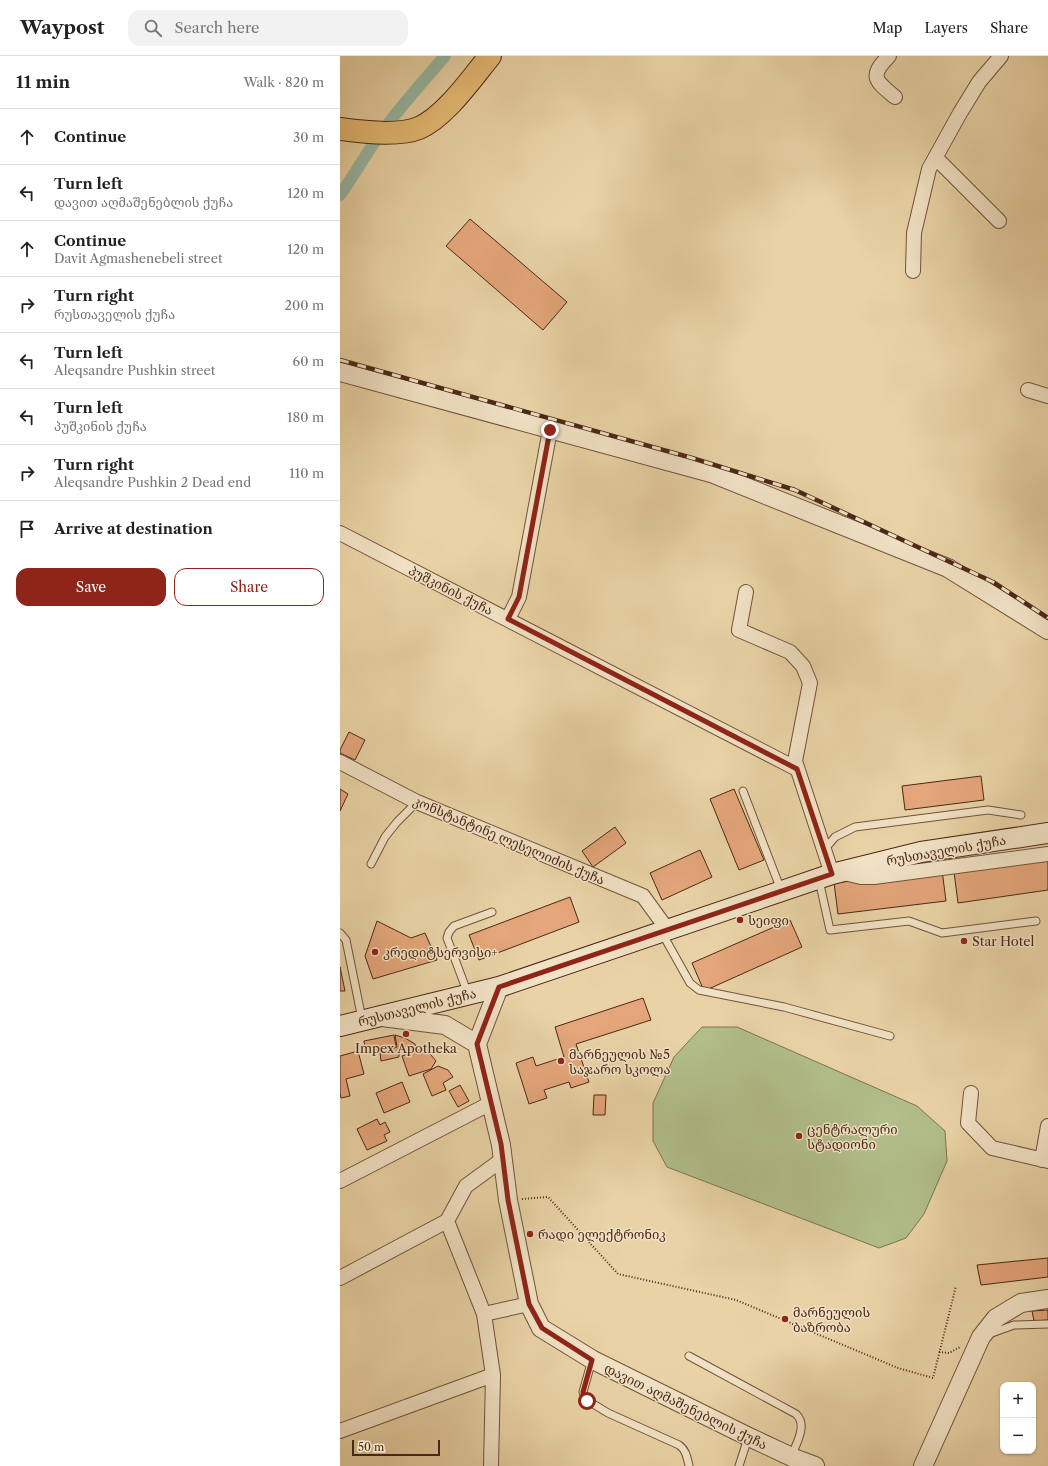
<!DOCTYPE html>
<html lang="en">
<head>
<meta charset="utf-8">
<style>
	body { margin:0; font-family:"Libre Caslon Text","Noto Serif Georgian",serif; background:#f2f2f2; color:#222 }
	.controls { position:absolute; right:12px; bottom:12px; display:grid; overflow:hidden; border-radius:8px; box-shadow:0 1px 3px #0004 }
	.controls button { width:36px; height:36px; display:grid; place-items:center; padding:0; border:0; border-bottom:1px solid #e0e0e0; background:#fff; color:#222; font:20px sans-serif }
	.scale { position:absolute; left:12px; bottom:10px; width:88px; box-sizing:border-box; padding-left:4px; border:2px solid #4b2717; border-top:0; font-size:11px; line-height:14px; white-space:nowrap; color:#4b2717; -webkit-text-stroke:3px #f1e2c5; paint-order:stroke }
	.stop { position:absolute; width:12px; height:12px; margin:-9px; border:3px solid #8f2418; border-radius:50%; background:#fff }
	.stop.end { background:#8f2418; border-color:#fff; box-shadow:0 1px 4px #0008 }
	.list { margin:0; padding:0; list-style:none }
	h2 { display:flex; justify-content:space-between; align-items:center; height:52px; margin:0; padding:0 16px; font-size:17px }
	h2 small { font-size:13px; font-weight:400; color:#767676 }
	.list li { display:grid; grid-template-columns:26px 1fr auto; gap:12px; align-items:center; box-sizing:border-box; height:56px; padding:0 16px; border-top:1px solid #e0e0e0 }
	.list b { display:block; font-size:15px; white-space:nowrap }
	.list p { margin:0; font-size:13px; white-space:nowrap; color:#767676 }
	.list em { font-size:13px; font-style:normal; color:#767676 }
	.actions { display:flex; gap:8px; padding:12px 16px }
	.actions a { flex:1; padding:9px 0; border:1px solid #8f2418; border-radius:12px; text-align:center; font-size:14px; color:#8f2418 }
	.actions .main { background:#8f2418; color:#fff }
	.icon { flex:none; width:22px; height:22px; fill:none; stroke:currentColor; stroke-width:2; stroke-linecap:round; stroke-linejoin:round }
	.map { position:relative; flex:none; width:708px; height:1410px; overflow:hidden }
	header { display:flex; align-items:center; gap:24px; box-sizing:border-box; height:56px; padding:0 20px; background:#fff; border-bottom:1px solid #e0e0e0 }
	header strong { font-size:19px }
	nav { display:flex; gap:22px; margin-inline-start:auto; font-size:14px }
	.search { width:280px; height:36px; background:#f2f2f2; display:flex; align-items:center; gap:10px; box-sizing:border-box; padding:0 14px; border-radius:12px; color:#767676; font-size:15px }
	main { display:flex }
	aside { flex:1; background:#fff }
	.map>svg:first-child { display:block }
</style>
</head>
<body>
<header>
<strong>Waypost</strong>
<div class="search"><svg class="icon" aria-label="search" viewBox="0 0 24 24"><circle cx="10" cy="10" r="6"/><path d="M15 15l6 6"/></svg>Search here</div>
<nav><a>Map</a><a>Layers</a><a>Share</a></nav>
</header>
<main>
<aside>
<h2>11 min<small>Walk · 820 m</small></h2>
<ul class="list">
<li><svg class="icon" aria-label="ahead" viewBox="0 0 24 24"><path d="M12 20V5M6 11l6-6 6 6"/></svg><div><b>Continue</b></div><em>30 m</em></li>
<li><svg class="icon" aria-label="left" viewBox="0 0 24 24"><path d="M17 20v-9H6M10 6l-5 5 5 5"/></svg><div><b>Turn left</b><p>დავით აღმაშენებლის ქუჩა</p></div><em>120 m</em></li>
<li><svg class="icon" aria-label="ahead" viewBox="0 0 24 24"><path d="M12 20V5M6 11l6-6 6 6"/></svg><div><b>Continue</b><p>Davit Agmashenebeli street</p></div><em>120 m</em></li>
<li><svg class="icon" aria-label="right" viewBox="0 0 24 24"><path d="M7 20v-9h11M14 6l5 5-5 5"/></svg><div><b>Turn right</b><p>რუსთაველის ქუჩა</p></div><em>200 m</em></li>
<li><svg class="icon" aria-label="left" viewBox="0 0 24 24"><path d="M17 20v-9H6M10 6l-5 5 5 5"/></svg><div><b>Turn left</b><p>Aleqsandre Pushkin street</p></div><em>60 m</em></li>
<li><svg class="icon" aria-label="left" viewBox="0 0 24 24"><path d="M17 20v-9H6M10 6l-5 5 5 5"/></svg><div><b>Turn left</b><p>პუშკინის ქუჩა</p></div><em>180 m</em></li>
<li><svg class="icon" aria-label="right" viewBox="0 0 24 24"><path d="M7 20v-9h11M14 6l5 5-5 5"/></svg><div><b>Turn right</b><p>Aleqsandre Pushkin 2 Dead end</p></div><em>110 m</em></li>
<li><svg class="icon" aria-label="arrive" viewBox="0 0 24 24"><path d="M6 21V4h12l-3 4 3 4H6"/></svg><div><b>Arrive at destination</b></div></li>
</ul>
<div class="actions"><a class="main">Save</a><a>Share</a></div>
</aside>
<div class="map">
<svg width="708" height="1410" viewBox="0 0 708 1410">
	<rect width="100%" height="100%" fill="#e9d3a6"/>
	<filter id="stains"><feTurbulence type="fractalNoise" baseFrequency=".005" numOctaves="4"/><feColorMatrix values="0 0 0 0 .2 0 0 0 0 .09 0 0 0 0 .02 0 0 0 .5 -.17"/></filter>
	<radialGradient id="worn" r=".72"><stop offset=".6" stop-color="#630" stop-opacity="0"/><stop offset="1" stop-color="#630" stop-opacity=".3"/></radialGradient>
	<path fill="#b1be8a" stroke="#7e7250" d="M362,971h35l180,79 28,25 2,30 -23,53 -18,24 -27,10 -212,-81 -14,-26v-38l21,-46z"/>
	<g fill="none" stroke-linecap="round" stroke-linejoin="round">
		<path stroke="#98b8a4" stroke-width="12" d="M0,139c11,-15 20,-31 30,-46 22,-33 49,-63 75,-93"/>
	</g>
	<path fill="#e4a67a" stroke="#4b2717" d="M130,163l97,83 -24,28 -97,-84z
		M9,676l16,8 -10,20 -15,-7v-3z
		M641,720l3,24 -79,10 -3,-24z
		M0,733l8,5 -8,17z
		M394,733l30,71 -25,10 -29,-71z
		M275,771l11,16 -33,24 -11,-16z
		M360,794l12,27 -50,23 -12,-27z
		M708,803v31l-90,13 -4,-31z
		M602,814l4,31 -108,13 -4,-31z
		M230,841l9,25 -100,38 -10,-25z
		M450,864l12,27 -98,44 -12,-28z
		M37,865l34,17 14,-5 12,27 -64,19 -8,-23z
		M0,911l5,24h-5z
		M303,942l8,22 -75,24 13,38 -18,6 -2,-6 -25,8 3,8 -18,6 -13,-41 17,-6 3,9 28,-9 -9,-30z
		M54,979l2,12 -30,6 -2,-12z
		M55,979l10,3 10,6 2,5 -18,5v3l-18,4 -1,-9 17,-5z
		M85,992l11,13 -5,8 -22,7 -7,-20z
		M18,995l6,23 -18,5 4,17 -9,2 -1,-5v-37z
		M98,1010l10,4 5,7 -10,6 3,7 -14,6 -9,-22z
		M62,1026l8,20 -26,11 -8,-20z
		M120,1029l9,16 -11,6 -9,-16z
		M254,1039h12l-1,20h-12z
		M37,1063l3,6 5,-3 5,10 -6,3 3,6 -20,9 -10,-21z
		M708,1202v19l-67,8 -4,-20z
		M708,1254v10l-14,1 -2,-10z"/>
	<g fill="none" stroke-linecap="round" stroke-linejoin="round">
		<defs>
			<path id="service" d="M403,735l38,99
				M484,794l11,-13 20,-10 133,-17 33,5
				M31,808l14,-27 12,-15 20,-20
				M479,824l11,50 79,-9 33,12 94,-12
				M0,877l6,7 16,79
				M322,877l28,50 9,7 85,17 106,29
				M128,938l-21,-56 2,-6 5,-6 38,-14
				M649,1278l25,-9 34,-1
				M349,1300l107,58c12,11 0,30 -5,43
				M252,1304l-9,32 2,7 23,14 71,32c7,5 8,12 10,21
				M399,1410l9,-28"/>
			<path id="minor" d="M549,0c-21,21 -13,25 6,41
				M596,102l63,63
				M573,215l1,-38 15,-64 31,-56 19,-31 22,-26
				M688,334l20,6
				M0,477l457,236
				M406,536l-7,38 51,22 13,14 7,17 -15,78 37,113
				M168,563l11,-22 31,-167
				M0,706l77,40 226,94 24,33
				M504,817l17,4h13l174,-23
				M631,1037l-3,30 24,25 56,13
				M702,1104l6,-34
				M0,1125l151,-78
				M107,1165l37,93
				M0,1222l107,-57 19,-35 37,-27
				M0,1375l153,-56
				M151,1410l2,-91 -9,-61 45,-10"/>
			<path id="tertiary" d="M0,316l371,101 237,95 100,62
				M159,931l-22,57 24,101 7,55 21,104 12,24 52,32 156,77 47,22 19,7
				M42,961l63,8 32,19
				M583,1410l58,-129 15,-19 25,-15 27,-4"/>
			<path id="secondary" d="M0,970l159,-39 333,-113 89,-22 127,-19"/>
			<path id="trunk" d="M0,73c21,3 60,7 79,-1 26,-11 53,-50 71,-72"/>
		</defs>
		<use href="#service" stroke="#72523b" stroke-width="9"/>
		<use href="#minor" stroke="#72523b" stroke-width="16"/>
		<use href="#tertiary" stroke="#72523b" stroke-width="20"/>
		<use href="#secondary" stroke="#4b2717" stroke-width="22"/>
		<use href="#trunk" stroke="#4b2717" stroke-width="24"/>
		<path stroke="#4b2717" stroke-width="2" stroke-dasharray="1 2" stroke-linecap="butt" d="M182,1143l26,-2 70,77 118,26 162,68 35,10 23,-92
			M599,1296l10,1 11,-6"/>
		<use href="#service" stroke="#f1e2c5" stroke-width="7"/>
		<use href="#minor" stroke="#f1e2c5" stroke-width="14"/>
		<use href="#tertiary" stroke="#f1e2c5" stroke-width="18"/>
		<use href="#secondary" stroke="#f1e2c5" stroke-width="20"/>
		<use href="#trunk" stroke="#e4ba73" stroke-width="22"/>
		<defs>
			<path id="rail" d="M0,304l352,98 103,32 198,92 55,36"/>
		</defs>
		<use href="#rail" stroke="#4b2717" stroke-width="4.5"/>
		<use href="#rail" stroke="#f1e2c5" stroke-width="3" stroke-dasharray="9" stroke-linecap="butt"/>
	</g>
	<g fill="none" stroke-linecap="round" stroke-linejoin="round">
		<path stroke="#8f2418" stroke-width="5" d="M210,374l-31,167 -11,22 289,150 35,105 -333,113 -22,57 24,100 7,56 21,104 13,24 50,32 -9,32v4l4,5"/>
	</g>
	<g fill="#8f2418" stroke="#f1e2c5" stroke-width="1.5">
		<circle cx="400" cy="864" r="4"/>
		<circle cx="624" cy="885" r="4"/>
		<circle cx="35" cy="896" r="4"/>
		<circle cx="66" cy="978" r="4"/>
		<circle cx="221" cy="1005" r="4"/>
		<circle cx="459" cy="1080" r="4"/>
		<circle cx="190" cy="1178" r="4"/>
		<circle cx="445" cy="1263" r="4"/>
	</g>
	<g text-anchor="middle" dominant-baseline="central" stroke-width="3" stroke-linejoin="round" paint-order="stroke">
		<g font-size="13" fill="#4b2717" stroke="#f1e2c5">
			<text transform="translate(111 534) rotate(27)">პუშკინის ქუჩა</text>
			<text transform="translate(169 784) rotate(23)">კონსტანტინე ლესელიძის ქუჩა</text>
			<text transform="translate(606 794) rotate(-10)">რუსთაველის ქუჩა</text>
			<text transform="translate(77 951) rotate(-14)">რუსთაველის ქუჩა</text>
			<text transform="translate(346 1350) rotate(26)">დავით აღმაშენებლის ქუჩა</text>
		</g>
		<g font-size="13" fill="#4b2717" stroke="#f1e2c5" text-anchor="start">
			<text x="408" y="864">სეიფი</text>
			<text x="632" y="885">Star Hotel</text>
			<text x="43" y="896">კრედიტსერვისი+</text>
			<text x="66" y="992" text-anchor="middle">Impex Apotheka</text>
			<text x="229" y="998">მარნეულის №5<tspan x="229" dy="15">საჯარო სკოლა</tspan></text>
			<text x="467" y="1073">ცენტრალური<tspan x="467" dy="15">სტადიონი</tspan></text>
			<text x="198" y="1178">რადი ელექტრონიკ</text>
			<text x="453" y="1256">მარნეულის<tspan x="453" dy="15">ბაზრობა</tspan></text>
		</g>
	</g>
	<rect width="100%" height="100%" filter="url(#stains)"/>
	<rect width="100%" height="100%" fill="url(#worn)"/>
</svg>
<div class="controls">
<button>+</button>
<button>−</button>
</div>
<div class="scale">50 m</div>
<div class="stop" style="left:247px;top:1345px"></div>
<div class="stop end" style="left:210px;top:374px"></div>
</div>
</main>
</body>
</html>
